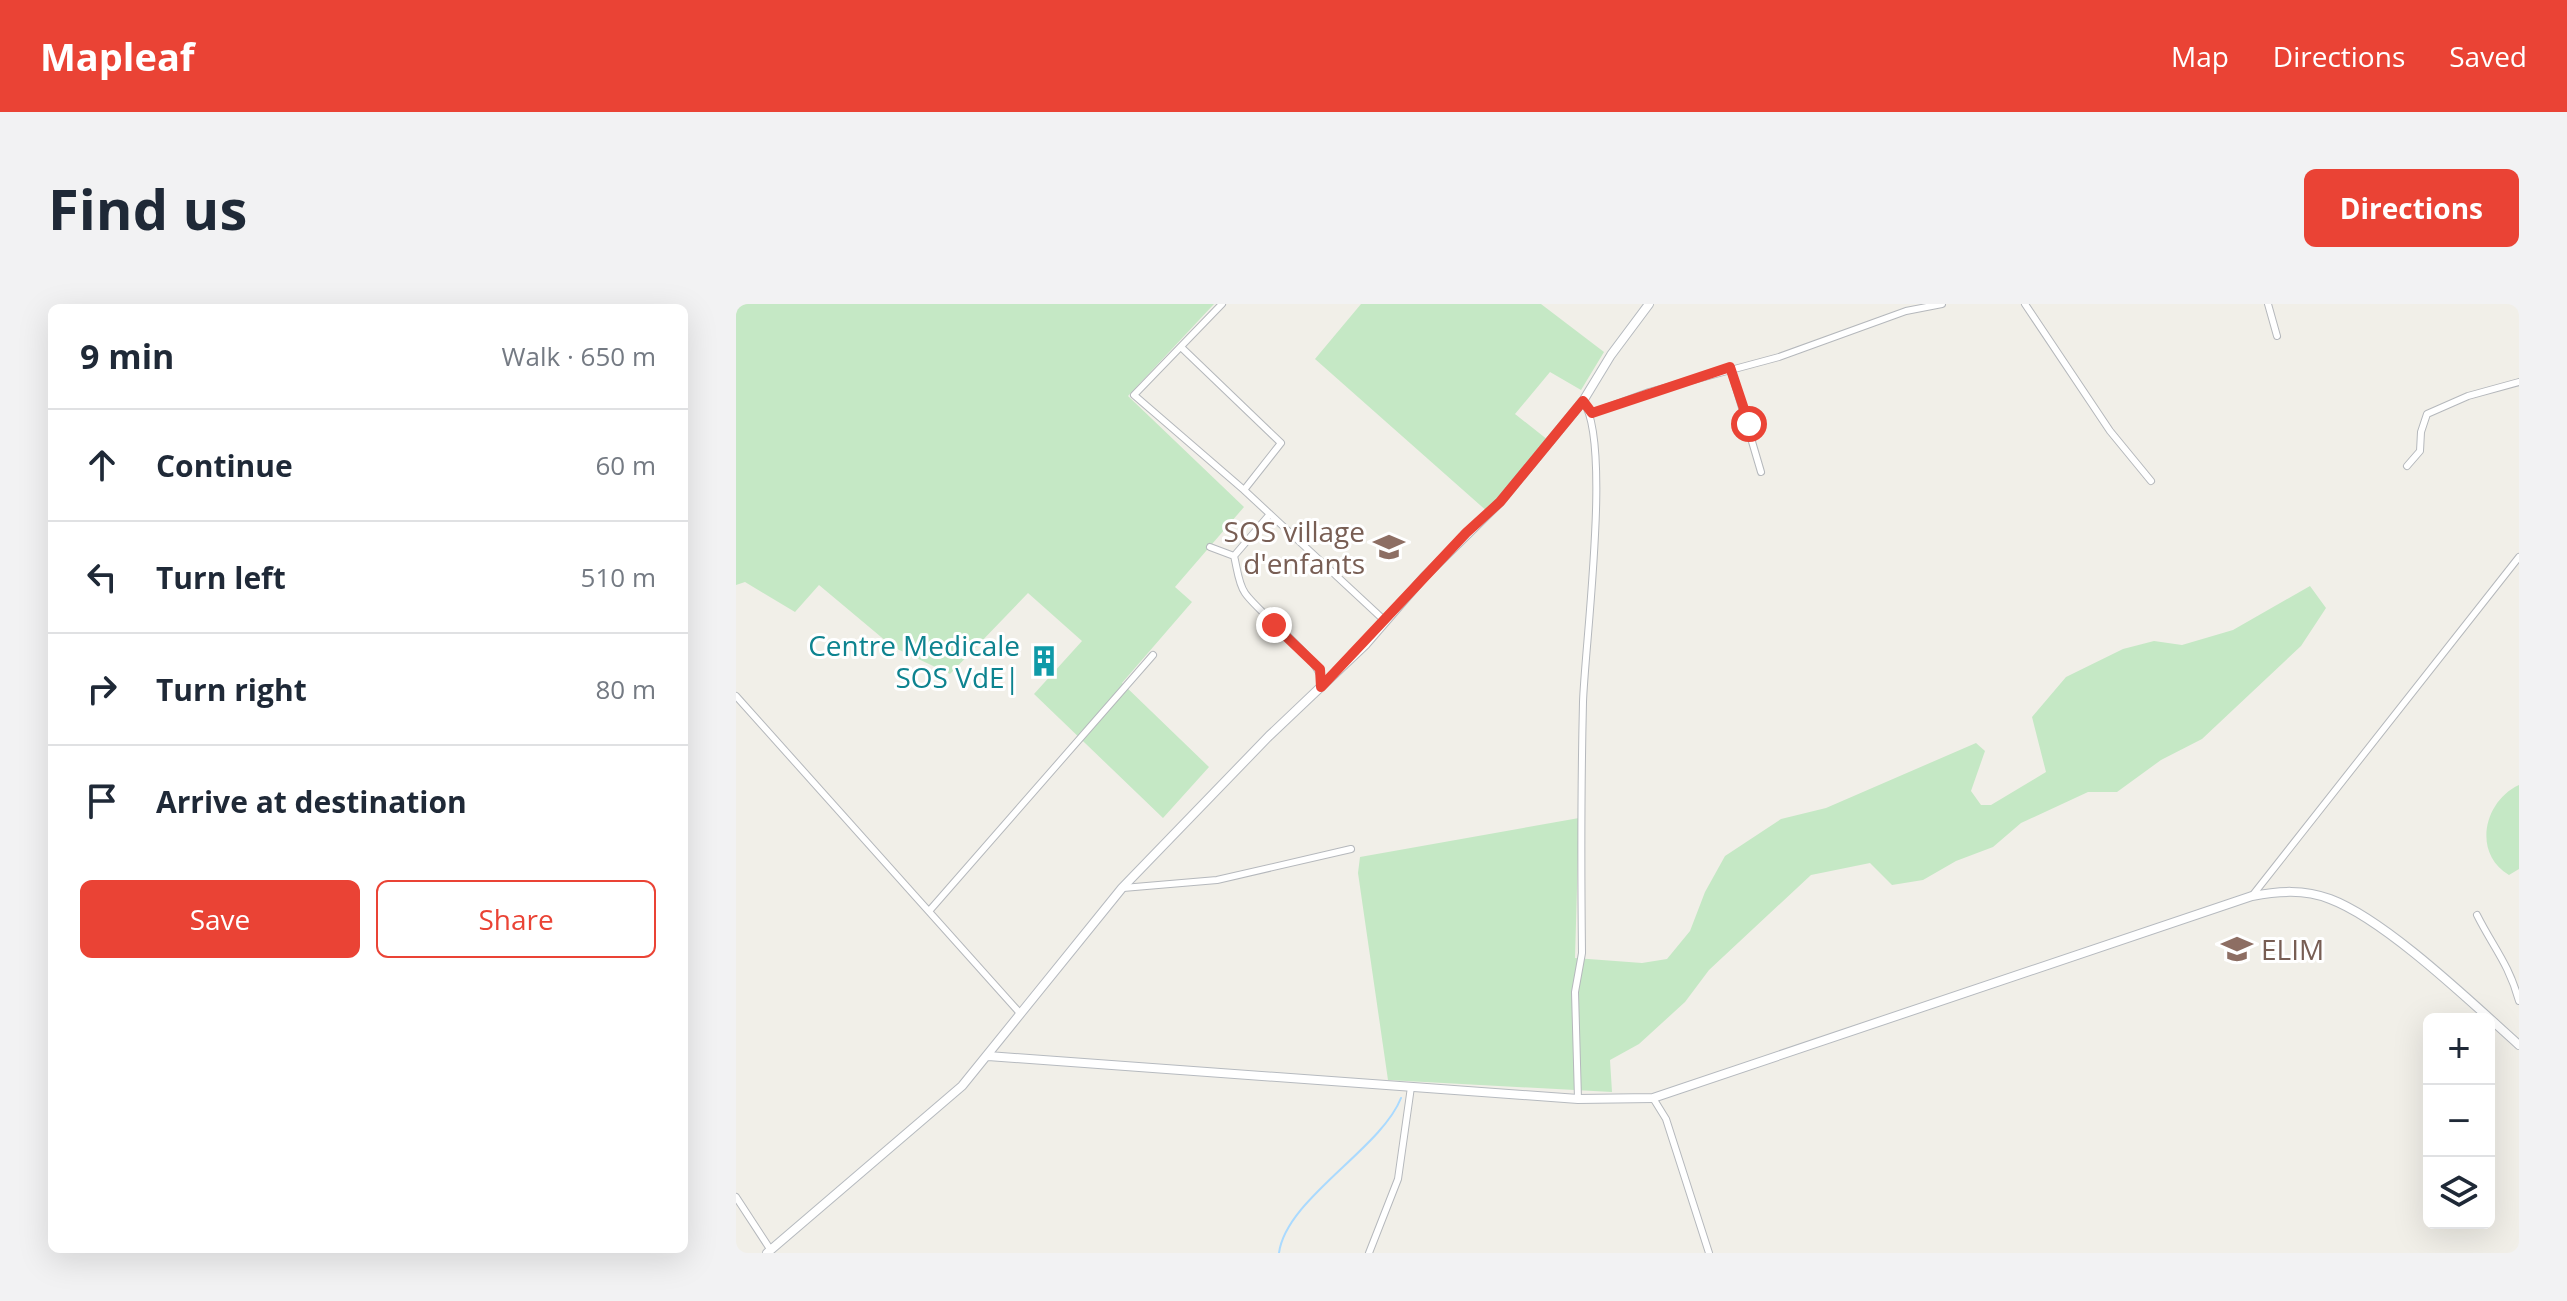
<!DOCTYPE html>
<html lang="en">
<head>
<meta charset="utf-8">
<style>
	body { margin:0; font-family:"Open Sans",sans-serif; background:#f2f2f3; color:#1f2937 }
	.controls { position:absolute; right:24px; bottom:24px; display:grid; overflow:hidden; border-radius:12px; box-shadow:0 8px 32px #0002 }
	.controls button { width:72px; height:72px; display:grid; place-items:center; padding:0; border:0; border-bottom:2px solid #e0e1e3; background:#fff; color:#1f2937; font:40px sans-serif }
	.stop { position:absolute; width:24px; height:24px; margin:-18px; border:6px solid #ea4335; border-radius:50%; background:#fff }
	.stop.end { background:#ea4335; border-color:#fff; box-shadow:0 2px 8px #0008 }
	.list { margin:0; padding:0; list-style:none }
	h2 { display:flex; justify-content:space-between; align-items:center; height:104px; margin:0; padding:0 32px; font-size:34px }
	h2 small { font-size:26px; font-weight:400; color:#747a83 }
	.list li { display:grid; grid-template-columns:52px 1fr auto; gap:24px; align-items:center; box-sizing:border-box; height:112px; padding:0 32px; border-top:2px solid #e0e1e3 }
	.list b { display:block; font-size:30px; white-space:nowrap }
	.list em { font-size:26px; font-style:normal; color:#747a83 }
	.actions { display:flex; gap:16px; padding:24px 32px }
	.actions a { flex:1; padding:18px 0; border:2px solid #ea4335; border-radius:12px; text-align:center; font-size:28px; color:#ea4335 }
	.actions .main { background:#ea4335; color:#fff }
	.icon { flex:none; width:44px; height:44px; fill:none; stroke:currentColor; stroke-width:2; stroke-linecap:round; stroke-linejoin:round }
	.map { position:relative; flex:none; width:1783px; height:949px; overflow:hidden; border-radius:12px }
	header { display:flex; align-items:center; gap:48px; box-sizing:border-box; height:112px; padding:0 40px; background:#ea4335; color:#fff }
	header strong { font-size:38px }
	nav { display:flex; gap:44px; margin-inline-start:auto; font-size:28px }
	.intro { display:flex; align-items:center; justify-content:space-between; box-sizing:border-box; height:192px; padding:0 48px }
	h1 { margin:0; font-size:56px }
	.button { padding:20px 36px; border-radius:12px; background:#ea4335; color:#fff; font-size:28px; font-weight:700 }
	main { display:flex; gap:48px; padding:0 48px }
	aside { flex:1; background:#fff; border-radius:12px; box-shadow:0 8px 32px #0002 }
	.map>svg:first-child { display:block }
</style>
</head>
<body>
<header>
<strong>Mapleaf</strong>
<nav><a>Map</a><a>Directions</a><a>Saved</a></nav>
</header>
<div class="intro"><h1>Find us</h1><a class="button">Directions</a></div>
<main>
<aside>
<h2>9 min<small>Walk · 650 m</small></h2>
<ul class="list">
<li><svg class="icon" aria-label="ahead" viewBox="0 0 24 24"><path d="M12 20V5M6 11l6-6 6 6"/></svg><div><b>Continue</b></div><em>60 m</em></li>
<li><svg class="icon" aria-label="left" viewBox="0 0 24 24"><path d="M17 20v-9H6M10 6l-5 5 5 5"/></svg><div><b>Turn left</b></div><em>510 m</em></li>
<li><svg class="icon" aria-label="right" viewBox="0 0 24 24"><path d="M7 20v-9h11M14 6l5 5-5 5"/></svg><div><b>Turn right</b></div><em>80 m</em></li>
<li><svg class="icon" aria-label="arrive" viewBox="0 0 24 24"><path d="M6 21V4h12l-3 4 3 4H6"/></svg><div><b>Arrive at destination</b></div></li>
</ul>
<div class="actions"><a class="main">Save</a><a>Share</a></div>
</aside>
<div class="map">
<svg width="1783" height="949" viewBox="0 0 1783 949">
	<rect width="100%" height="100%" fill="#f1efe8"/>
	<path fill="#c5e8c5" d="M0,0h478l-86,92 116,111 -69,80 17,15 -70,81 87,84 -46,51 -129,-124 48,-53 -54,-48 -78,81 -57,-27 -74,-62 -24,27 -50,-30 -9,3z
		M625,0h180l63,48 -23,38 -31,-18 -35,42 38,30 -40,48 -24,21 -174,-154z
		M1574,282l16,22 -25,38 -99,93 -41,21 -44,32h-29l-67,31 -28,24 -37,14 -33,19 -31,5 -22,-22 -59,12 -102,95 -24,32 -46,42 -29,16 2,32 -224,-12 -30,-207 2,-16 219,-39 -4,140 67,5 25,-4 23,-28 15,-39 20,-36 56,-37 45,-11 150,-65 9,8 -14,40 10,14h10l55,-33 -14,-55 34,-40 57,-28 31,-8 28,4 51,-15z
		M1783,481v84l-10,6c-37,-22 -25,-74 10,-90z"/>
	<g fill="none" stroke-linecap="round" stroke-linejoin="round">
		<path stroke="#aadaff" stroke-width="2" d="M543,949c7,-54 102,-104 122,-155"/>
		<defs>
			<path id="street" d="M486,0l-88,91 110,95 141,131
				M1289,0l85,127 41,50
				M1532,0l9,32
				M446,44l99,95 -37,47
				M994,63l31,105
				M856,109l57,-21 130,-35 127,-46 36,-7
				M1671,162l13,-15 1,-19 6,-18 41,-18 51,-14
				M534,210l-36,42c3,11 4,27 11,37 15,22 79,68 77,91
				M474,243l24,9
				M0,392l283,316
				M387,584l94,-8 134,-31
				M1516,592l267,-339
				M194,606l223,-255
				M1741,611c16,32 32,49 42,86
				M917,794l13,21 43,134
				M842,795l-3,-107 7,-39c-1,-84 -1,-167 1,-251 2,-60 29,-261 0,-301
				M0,893l34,52
				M633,949l29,-74 13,-92"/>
			<path id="secondary" d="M252,752l590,43 75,-1 599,-202c26,-5 52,-7 78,3 56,21 142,104 189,146
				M31,949l195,-167 160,-198 147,-152 97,-92 58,-67 76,-75 83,-101 28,-46 38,-51"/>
		</defs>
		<use href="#street" stroke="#b5b8bc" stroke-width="8"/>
		<use href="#secondary" stroke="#b6babf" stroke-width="10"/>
		<use href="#street" stroke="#fff" stroke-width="6"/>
		<use href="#secondary" stroke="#fff" stroke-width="8"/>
	</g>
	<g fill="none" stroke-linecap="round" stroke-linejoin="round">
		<path stroke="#ea4335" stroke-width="10" d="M538,321l46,44 1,18 145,-154 34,-31 83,-101 9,12 138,-46 19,57"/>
	</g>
	<defs>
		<symbol id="school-bare" viewBox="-9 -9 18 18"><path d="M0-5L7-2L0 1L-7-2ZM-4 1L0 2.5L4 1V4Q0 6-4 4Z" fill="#8d6e63" stroke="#fff" stroke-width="2.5" paint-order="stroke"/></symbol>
		<symbol id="building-bare" viewBox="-9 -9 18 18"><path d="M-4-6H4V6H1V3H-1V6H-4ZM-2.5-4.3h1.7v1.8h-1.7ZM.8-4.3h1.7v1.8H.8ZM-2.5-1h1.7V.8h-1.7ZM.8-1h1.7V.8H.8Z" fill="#0f9aa8" stroke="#fff" stroke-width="2.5" paint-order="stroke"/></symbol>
	</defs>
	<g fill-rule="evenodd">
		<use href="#school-bare" x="631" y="221" width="44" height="44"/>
		<use href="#building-bare" x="286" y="335" width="44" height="44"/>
		<use href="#school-bare" x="1479" y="623" width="44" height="44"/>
	</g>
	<g text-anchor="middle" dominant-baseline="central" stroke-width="6" stroke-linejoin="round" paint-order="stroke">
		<g font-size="28" fill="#785e54" stroke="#fff" text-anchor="end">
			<text x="629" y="227">SOS village<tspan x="629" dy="32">d'enfants</tspan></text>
			<text x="1525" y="645" text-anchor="start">ELIM</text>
		</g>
		<g font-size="28" fill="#0d838f" stroke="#fff" text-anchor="end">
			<text x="284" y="341">Centre Medicale<tspan x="284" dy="32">SOS VdE|</tspan></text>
		</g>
	</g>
</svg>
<div class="controls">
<button>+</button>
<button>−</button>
<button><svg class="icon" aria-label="layers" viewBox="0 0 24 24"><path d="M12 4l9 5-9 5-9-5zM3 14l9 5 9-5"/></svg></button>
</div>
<div class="stop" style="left:1013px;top:120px"></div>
<div class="stop end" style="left:538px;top:321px"></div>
</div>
</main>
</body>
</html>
